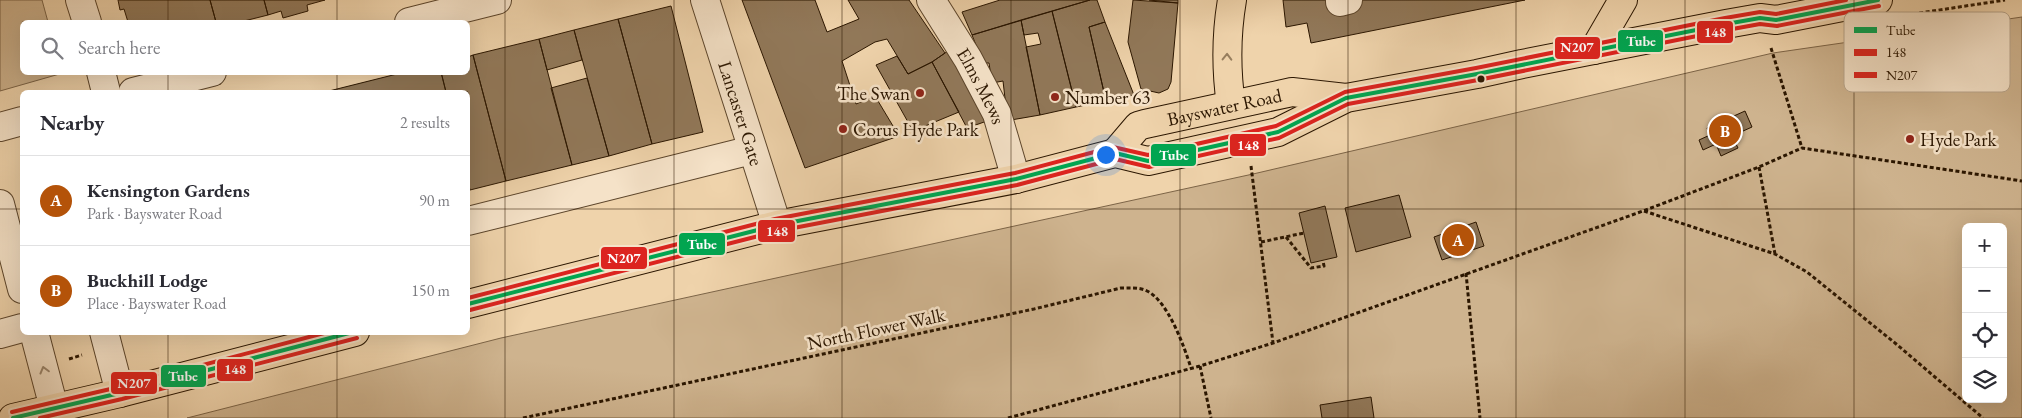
<!DOCTYPE html>
<html lang="en">
<head>
<meta charset="utf-8">
<style>
	body { margin:0; font-family:"EB Garamond",serif; background:#f2f2f3; color:#2b2b33 }
	.controls { position:absolute; right:15px; bottom:15px; display:grid; overflow:hidden; border-radius:8px; box-shadow:0 5px 20px #0002 }
	.controls button { width:45px; height:45px; display:grid; place-items:center; padding:0; border:0; border-bottom:1px solid #e1e1e2; background:#fff; color:#2b2b33; font:25px sans-serif }
	.you { position:absolute; left:1105px; top:154px; width:18px; height:18px; margin:-12px; border:4px solid #fff; border-radius:50%; background:#1a73e8; box-shadow:0 0 0 8px #1a73e833 }
	.badge { display:grid; place-items:center; width:32px; height:32px; border-radius:50%; background:#b45309; color:#fff; font-size:16px; font-weight:700 }
	.pin { position:absolute; translate:-50% -50%; border:2px solid #fff; box-shadow:0 1px 5px #0006 }
	.list { margin:0; padding:0; list-style:none }
	h2 { display:flex; justify-content:space-between; align-items:center; height:65px; margin:0; padding:0 20px; font-size:21px }
	h2 small { font-size:16px; font-weight:400; color:#7c7c81 }
	.list li { display:grid; grid-template-columns:32px 1fr auto; gap:15px; align-items:center; box-sizing:border-box; height:90px; padding:0 20px; border-top:1px solid #e1e1e2 }
	.list b { display:block; font-size:19px; white-space:nowrap }
	.list p { margin:0; font-size:16px; white-space:nowrap; color:#7c7c81 }
	.list em { font-size:16px; font-style:normal; color:#7c7c81 }
	.icon { flex:none; width:28px; height:28px; fill:none; stroke:currentColor; stroke-width:2; stroke-linecap:round; stroke-linejoin:round }
	.map { position:relative; flex:none; width:2022px; height:418px; overflow:hidden }
	.search { position:absolute; background:#fff; box-shadow:0 5px 20px #0002; left:20px; top:20px; width:450px; height:55px; display:flex; align-items:center; gap:12px; box-sizing:border-box; padding:0 18px; border-radius:8px; color:#7c7c81; font-size:19px }
	.panel { position:absolute; background:#fff; box-shadow:0 5px 20px #0002; left:20px; top:90px; width:450px; height:245px; border-radius:8px }
	.map>svg:first-child { display:block }
</style>
</head>
<body>
<div class="map">
<svg width="2022" height="418" viewBox="0 0 2022 418">
	<rect width="100%" height="100%" fill="#efd3ab"/>
	<filter id="stains"><feTurbulence type="fractalNoise" baseFrequency=".004" numOctaves="4"/><feColorMatrix values="0 0 0 0 .2 0 0 0 0 .09 0 0 0 0 .02 0 0 0 .5 -.17"/></filter>
	<radialGradient id="worn" r=".72"><stop offset=".6" stop-color="#630" stop-opacity="0"/><stop offset="1" stop-color="#630" stop-opacity=".3"/></radialGradient>
	<path fill="#ceb38e" stroke="#7c6447" fill-rule="evenodd" d="M0,0h42l6,22h-26v50l41,1 -63,18z
		M2022,17v401h-1835l314,-80 752,-164 520,-121zM1966,227h37v172h-37z"/>
	<path fill="#917859" stroke="#2b1600" d="M118,0h92l6,22h-88l-4,-13 -4,1z
		M210,0h54l4,15 -28,7h-24z
		M264,0h61l-18,5 1,6 -25,7 -2,-7 -13,4z
		M742,0h73l12,32 32,-13 -11,-19h61l36,53 -13,9 -24,12 -21,-35 -12,3 -33,19 14,43 19,-8 24,40 -94,32z
		M1000,0h90l-118,35 -10,-23z
		M1090,0h7l8,22 -16,5 17,74 -30,6 -24,-96z
		M1133,0l45,3 -7,79 -3,7 -9,4 -18,-4 -13,-47z
		M1149,0h29v3z
		M1283,0h242l-214,43 -4,-20 -21,4z
		M671,6l32,126 -51,12 -34,-125z
		M1052,11l24,96 -36,8 -14,-68 15,-3 -3,-11 -14,2 -3,-15z
		M618,19l34,125 -43,12 -35,-126z
		M1021,20l19,95 -29,5 -5,-13 -3,-26 -11,2 -3,-20h-6l-11,-28z
		M1105,22l29,73 -28,6 -17,-74z
		M574,30l8,30 -35,10 -8,-31z
		M539,39l33,126 -66,16 -33,-126z
		M948,51l39,70 -20,7 -35,-66z
		M473,55l33,126 -36,9 -2,-9v-89h-22l-5,-20h27v-15z
		M897,56l11,18 24,-12 27,50 -46,19 -37,-66z
		M405,72h36l5,20h-121z
		M587,78l22,78 -37,9 -21,-77z
		M1745,111l7,16 -20,9 6,12 -17,8 -5,-12 -13,6 -4,-10 11,-5 -3,-7z
		M1399,195l12,42 -55,15 -11,-44z
		M1325,206l12,51 -26,6 -12,-50z
		M1476,222l8,24 -42,14 -8,-23z
		M1371,397l3,21h-52l-2,-13z"/>
	<g fill="none" stroke-linecap="round" stroke-linejoin="round">
		<defs>
			<g id="minor">
				<path d="M80,0l7,22"/>
				<path id="s1" d="M705,0l72,225"/>
				<path id="s2" d="M931,0l37,59 29,55 19,65"/>
				<path d="M1340,0v2l8,-2"/>
				<path d="M409,22l88,-22"/>
				<path d="M101,72l5,20"/>
				<path d="M133,92l79,-20"/>
				<path d="M0,127l22,-6"/>
				<path d="M0,204l22,85"/>
				<path d="M468,221l284,-71"/>
				<path d="M34,332l20,76"/>
				<path d="M104,332l16,61"/>
				<path d="M0,334l22,-6"/>
			</g>
			<g id="major">
				<path d="M1594,50l29,-50"/>
				<path d="M1231,105c-5,-35 -5,-70 1,-105"/>
				<path id="s3" d="M1115,153l23,-27 7,-2 147,-32 54,6"/>
				<path d="M468,304l309,-79 239,-46 99,-26 33,8 130,-29 68,-34 131,-24 45,-10 204,-40 34,-6 16,2 102,-20"/>
				<path d="M13,418l107,-25 235,-61"/>
			</g>
		</defs>
		<use href="#minor" stroke="#5c452b" stroke-width="30"/>
		<use href="#major" stroke="#2b1600" stroke-width="30"/>
		<path stroke="#2b1600" stroke-width="3" stroke-dasharray="4 2.5" stroke-linecap="butt" d="M1900,16l105,-16
			M1771,48l31,100
			M1251,166l22,177
			M1759,167l16,87
			M1644,211l131,43 32,18 88,71 88,75
			M1286,237l25,31 13,-2 -1,-5
			M1261,242l43,-9
			M1466,273l14,145
			M69,359l13,-4
			M1200,366l11,52
			M523,418l511,-109 87,-21c9,0 18,-1 26,3 21,10 37,55 44,77
			M1008,418l192,-52 73,-23 370,-132 116,-44 43,-19 220,33"/>
		<use href="#minor" stroke="#f5e2c8" stroke-width="28"/>
		<use href="#major" stroke="#efd3ab" stroke-width="28"/>
		<defs>
			<path id="bus-1" d="M468,304l309,-79 239,-46 99,-26 33,8 130,-29 68,-34 131,-24 249,-50 34,-6 16,2 102,-20
				M13,418l107,-25 233,-61"/>
			<path id="bus-2" d="M470,310l308,-79 239,-46 98,-26 34,8 130,-29 69,-34 130,-24 249,-50 33,-6 17,2 102,-20
				M40,418l82,-19 235,-61"/>
			<path id="bus-3" d="M468,298l307,-79 240,-46 98,-26 35,8 128,-29 69,-34 131,-24 249,-50 35,-6 16,2 70,-14
				M12,412l107,-25 209,-55"/>
		</defs>
		<use href="#bus-1" stroke="#f5e2c8" stroke-width="8"/>
		<use href="#bus-2" stroke="#f5e2c8" stroke-width="8"/>
		<use href="#bus-3" stroke="#f5e2c8" stroke-width="8"/>
		<use href="#bus-1" stroke="#00a651" stroke-width="4"/>
		<use href="#bus-2" stroke="#dc241f" stroke-width="4"/>
		<use href="#bus-3" stroke="#dc241f" stroke-width="4"/>
	</g>
	<defs><path id="oneway-chevron" d="M-2-3.5L2.5 0L-2 3.5" fill="none" stroke-width="1.6" stroke-linecap="round" stroke-linejoin="round" transform="scale(1.25)"/></defs>
	<use stroke="#977e5e" href="#oneway-chevron" transform="translate(1227 57) rotate(-89)"/>
	<use stroke="#9a866e" href="#oneway-chevron" transform="translate(44 370) rotate(-105)"/>
	<path fill="none" stroke="#2b1600" stroke-width="1" stroke-opacity="0.55" d="M168,0v22M337,0v22M505,0v418M674,0v418M842,0v418M1011,0v418M1180,0v418M1348,0v418M1516,0v418M1685,0v418M1854,0v418M168,72v20M337,72v20M0,209h22M468,209h1554M168,332v86M337,332v86"/>
	<circle fill="#2b1600" stroke="#f5e2c8" stroke-width="2" cx="1481" cy="79" r="4.5"/>
	<g fill="#8f2418" stroke="#f5e2c8" stroke-width="2">
		<circle cx="920" cy="93" r="5"/>
		<circle cx="1055" cy="97" r="5"/>
		<circle cx="843" cy="129" r="5"/>
		<circle cx="1910" cy="139" r="5"/>
	</g>
	<g text-anchor="middle" dominant-baseline="central" stroke-width="5" stroke-linejoin="round" paint-order="stroke">
		<g font-size="19" fill="#2b1600" stroke="#f5e2c8">
			<text stroke="none"><textPath href="#s2" startOffset="100">Elms Mews</textPath></text>
			<text stroke="none"><textPath href="#s3" startOffset="124">Bayswater Road</textPath></text>
			<text stroke="none"><textPath href="#s1" startOffset="119">Lancaster Gate</textPath></text>
			<text transform="translate(876 329) rotate(-12)">North Flower Walk</text>
		</g>
		<g font-size="19" fill="#2b1600" stroke="#f5e2c8" text-anchor="start">
			<text x="910" y="93" text-anchor="end">The Swan</text>
			<text x="1065" y="97">Number 63</text>
			<text x="853" y="129">Corus Hyde Park</text>
			<text x="1920" y="139">Hyde Park</text>
		</g>
	</g>
	<rect x="1844" y="12" width="166" height="80" rx="8" fill="#f5e2c8" stroke="#b8a58c" stroke-width="1"/>
	<rect x="1854" y="27" width="23" height="6" fill="#00a651"/>
	<rect x="1854" y="49" width="23" height="7" fill="#dc241f"/>
	<rect x="1854" y="72" width="23" height="6" fill="#dc241f"/>
	<g font-size="14" fill="#2b1600">
		<text x="1886" y="35">Tube</text>
		<text x="1886" y="57">148</text>
		<text x="1886" y="80">N207</text>
	</g>
	<g stroke="#f5e2c8" stroke-width="2">
		<rect x="1696" y="20" width="38" height="24" rx="5" fill="#dc241f"/>
		<rect x="1617" y="29" width="47" height="24" rx="5" fill="#00a651"/>
		<rect x="1554" y="36" width="47" height="24" rx="5" fill="#dc241f"/>
		<rect x="1229" y="133" width="38" height="24" rx="5" fill="#dc241f"/>
		<rect x="1150" y="143" width="47" height="24" rx="5" fill="#00a651"/>
		<rect x="757" y="219" width="39" height="24" rx="5" fill="#dc241f"/>
		<rect x="678" y="232" width="48" height="24" rx="5" fill="#00a651"/>
		<rect x="600" y="246" width="48" height="24" rx="5" fill="#dc241f"/>
		<rect x="216" y="358" width="38" height="24" rx="5" fill="#dc241f"/>
		<rect x="160" y="364" width="47" height="24" rx="5" fill="#00a651"/>
		<rect x="110" y="371" width="48" height="24" rx="5" fill="#dc241f"/>
	</g>
	<g font-size="14" text-anchor="middle" font-weight="bold" fill="#fff">
		<text x="1715" y="37">148</text>
		<text x="1641" y="46">Tube</text>
		<text x="1577" y="52">N207</text>
		<text x="1248" y="150">148</text>
		<text x="1174" y="160">Tube</text>
		<text x="777" y="236">148</text>
		<text x="702" y="249">Tube</text>
		<text x="624" y="263">N207</text>
		<text x="235" y="374">148</text>
		<text x="183" y="381">Tube</text>
		<text x="134" y="388">N207</text>
	</g>
	<rect width="100%" height="100%" filter="url(#stains)"/>
	<rect width="100%" height="100%" fill="url(#worn)"/>
</svg>
<div class="controls">
<button>+</button>
<button>−</button>
<button><svg class="icon" aria-label="locate" viewBox="0 0 24 24"><circle cx="12" cy="12" r="6"/><path d="M12 2v4M12 18v4M2 12h4M18 12h4"/></svg></button>
<button><svg class="icon" aria-label="layers" viewBox="0 0 24 24"><path d="M12 4l9 5-9 5-9-5zM3 14l9 5 9-5"/></svg></button>
</div>
<div class="you"></div>
<div class="pin badge" style="left:1458px;top:240px">A</div>
<div class="pin badge" style="left:1725px;top:131px">B</div>
<div class="search"><svg class="icon" aria-label="search" viewBox="0 0 24 24"><circle cx="10" cy="10" r="6"/><path d="M15 15l6 6"/></svg>Search here</div>
<section class="panel">
<h2>Nearby<small>2 results</small></h2>
<ul class="list">
<li><span class="badge">A</span><div><b>Kensington Gardens</b><p>Park · Bayswater Road</p></div><em>90 m</em></li>
<li><span class="badge">B</span><div><b>Buckhill Lodge</b><p>Place · Bayswater Road</p></div><em>150 m</em></li>
</ul>
</section>
</div>
</body>
</html>
